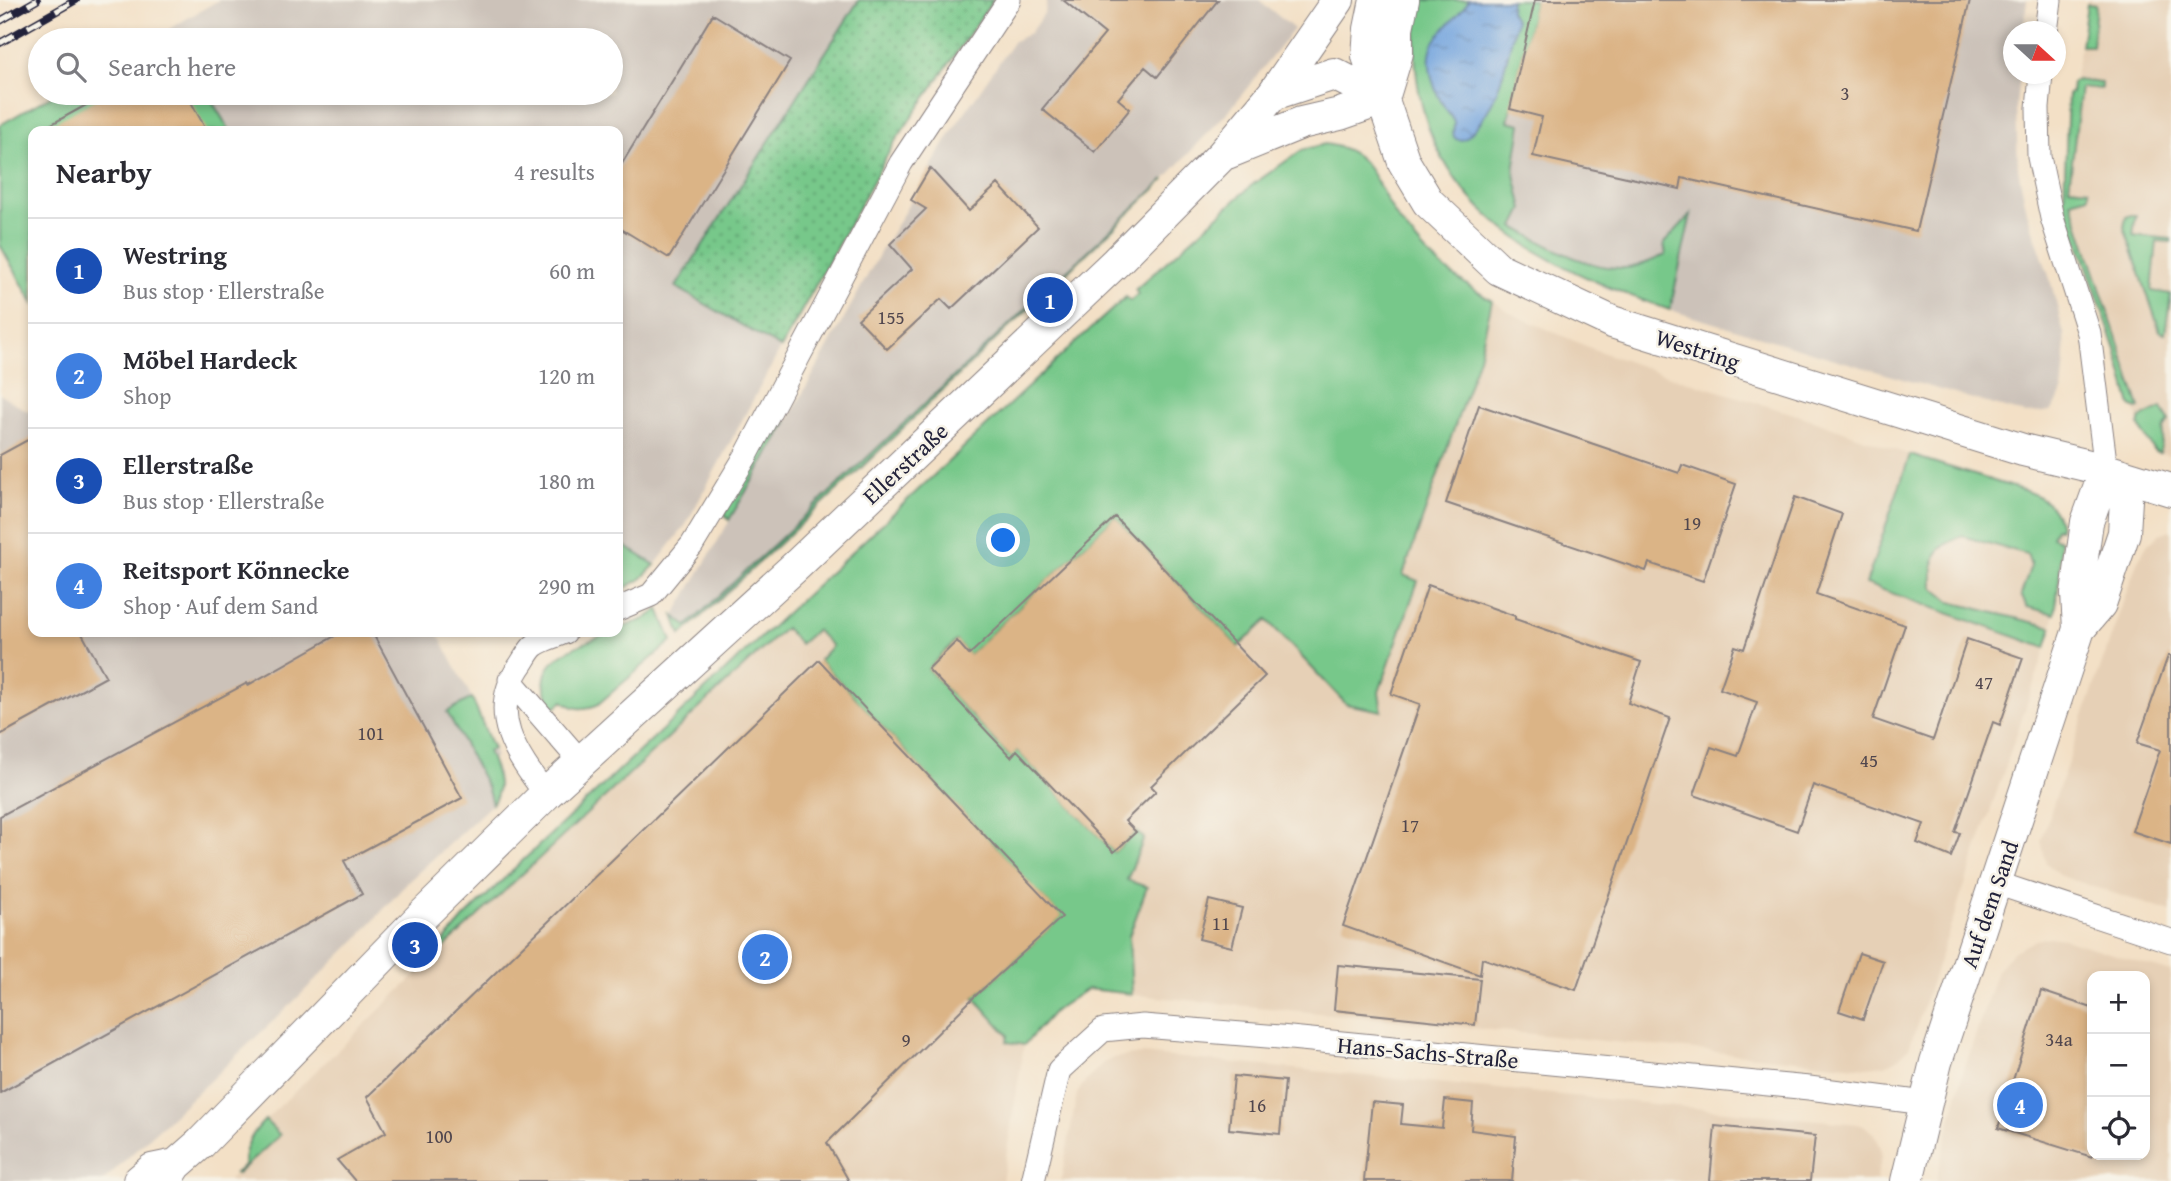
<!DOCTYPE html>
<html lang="en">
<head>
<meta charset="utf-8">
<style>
	body { margin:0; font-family:"Gentium Book Plus",serif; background:#f7f7f7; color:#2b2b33 }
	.controls { position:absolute; right:21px; bottom:21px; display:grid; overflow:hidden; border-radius:14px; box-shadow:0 4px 10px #0003 }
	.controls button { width:63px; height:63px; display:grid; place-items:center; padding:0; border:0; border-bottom:2px solid #e1e1e2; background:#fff; color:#2b2b33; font:35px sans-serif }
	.compass { position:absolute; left:2003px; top:21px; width:63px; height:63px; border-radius:50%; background:#fff; box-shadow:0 4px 10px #0003; rotate:111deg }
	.you { position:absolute; left:1004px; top:541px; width:24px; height:24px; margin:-18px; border:5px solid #fff; border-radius:50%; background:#1a73e8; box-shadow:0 0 0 10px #1a73e833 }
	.badge { display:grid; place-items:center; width:46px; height:46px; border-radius:50%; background:#111827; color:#fff; font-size:23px; font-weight:700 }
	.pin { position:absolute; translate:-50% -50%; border:4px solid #fff; box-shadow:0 2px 7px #0006 }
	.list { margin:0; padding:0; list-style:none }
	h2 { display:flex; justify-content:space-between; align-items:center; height:91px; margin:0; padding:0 28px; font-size:30px }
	h2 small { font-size:23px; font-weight:400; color:#7c7c81 }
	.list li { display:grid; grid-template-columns:46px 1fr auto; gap:21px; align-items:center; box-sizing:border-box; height:105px; padding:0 28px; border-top:2px solid #e1e1e2 }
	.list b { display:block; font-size:26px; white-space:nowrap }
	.list p { margin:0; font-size:23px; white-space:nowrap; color:#7c7c81 }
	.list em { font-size:23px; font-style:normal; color:#7c7c81 }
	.icon { flex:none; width:38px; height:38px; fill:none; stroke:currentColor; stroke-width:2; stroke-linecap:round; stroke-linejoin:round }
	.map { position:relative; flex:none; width:2171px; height:1181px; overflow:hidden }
	.search { position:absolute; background:#fff; box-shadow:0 4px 10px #0003; left:28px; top:28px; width:595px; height:77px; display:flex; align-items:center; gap:18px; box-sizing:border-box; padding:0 24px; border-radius:38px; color:#7c7c81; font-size:26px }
	.panel { position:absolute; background:#fff; box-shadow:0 4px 10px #0003; left:28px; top:126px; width:595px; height:511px; border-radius:14px }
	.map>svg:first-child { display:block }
</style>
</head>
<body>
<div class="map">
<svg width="2171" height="1181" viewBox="0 0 2171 1181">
	<defs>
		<pattern id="garden-dots" width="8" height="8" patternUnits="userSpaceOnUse" patternTransform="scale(1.75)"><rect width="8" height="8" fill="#77c88a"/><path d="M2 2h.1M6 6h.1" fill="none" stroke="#61a272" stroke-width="1.8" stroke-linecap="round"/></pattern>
		<pattern id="water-ripples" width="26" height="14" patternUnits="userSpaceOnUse" patternTransform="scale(1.75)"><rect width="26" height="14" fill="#73a4de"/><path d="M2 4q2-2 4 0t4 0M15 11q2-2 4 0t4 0" fill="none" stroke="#5e85b5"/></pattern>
	</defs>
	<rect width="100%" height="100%" fill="#f7f3e8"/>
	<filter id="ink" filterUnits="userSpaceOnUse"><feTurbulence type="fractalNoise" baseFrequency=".0143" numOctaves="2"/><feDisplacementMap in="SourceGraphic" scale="14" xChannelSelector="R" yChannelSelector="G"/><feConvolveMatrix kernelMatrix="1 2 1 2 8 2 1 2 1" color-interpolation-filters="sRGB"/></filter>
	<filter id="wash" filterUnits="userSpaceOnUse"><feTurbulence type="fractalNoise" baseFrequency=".00686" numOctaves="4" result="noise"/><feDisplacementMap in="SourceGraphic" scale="28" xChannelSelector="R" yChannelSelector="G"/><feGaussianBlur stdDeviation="1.57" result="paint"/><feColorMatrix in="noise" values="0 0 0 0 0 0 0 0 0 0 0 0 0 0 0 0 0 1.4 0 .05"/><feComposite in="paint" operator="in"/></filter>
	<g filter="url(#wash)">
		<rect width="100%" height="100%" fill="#f3e0c6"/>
		<path fill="#e6d0b6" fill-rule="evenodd" d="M2087,0h84v456l-16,-4 -16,-26 -2,-11 -8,-15 -13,-50 -52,-150 4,-106 3,-1 10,-47z
			M1252,185l189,80 20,15 53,35 79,34 67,24 150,46 100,36 116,36 13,5 15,13 5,9 1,54 -4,38 -10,38 -137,400 -13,12 -11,5 -18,2 -831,-82 -12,60 -22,136h-775l17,-15 -1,-10 7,-17 10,-14 154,-148 51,-60 53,-52 558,-523 50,-45 4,4 8,-7 -3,-4z
			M2171,530v382l-110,-36 -15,-13 -5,-23 96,-278 11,-18 11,-10z
			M2049,937l15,2 107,33v209h-235l25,-102 36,-108 14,-18 25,-13zM2092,976h53v179h-53z
			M1141,1054l717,70 8,3 8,7 6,11 2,12 -6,24h-815l16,-87 6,-10 19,-20 11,-6z"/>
		<path fill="#ccc2b9" d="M219,0h640l-183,286 105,62 -96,178 -30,39 -37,-23v-411h-388l-23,-38h404v-53h-435l-7,-11z
			M1047,0h212l35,29 -62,78 -67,72 -478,447 -13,-10 113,-194 94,-171 73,-123 60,-87 16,-8 15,-21z
			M1420,0h607l-4,31 -9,1v42h5l-3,33 2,62 9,43 23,67 14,55 1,25 -3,32 -6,14 -5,6 -25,3 -120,-34 -236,-70 -62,-21 -57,-28 -45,-30 -27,-22 -23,-27 -18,-29 -11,-25 -9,-48 -3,-28z
			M0,394l27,17 6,-4v225h404l35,66 24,59 -5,2 7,14v22l-6,9 -84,78 -51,57 -68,67 -186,175h-103z"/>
		<path fill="#77c88a" stroke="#4c7562" stroke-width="2" d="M1420,0h115l-27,121 13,3 -7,46 9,39 -9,18c33,17 72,43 111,41 13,0 29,-9 41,-13l-2,-12 27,-29 -21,96c-128,-44 -250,-103 -255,-257 0,-18 3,-35 5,-53z
			M2087,4l9,1 -4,41h-11z
			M2076,80l25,3v6l-20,-2 -12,100 20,2v7l-18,5 69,207 -3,1 -6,-3 -15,-56 -52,-150 4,-106 3,-1 1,-10z
			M56,93h151l23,38h-197v172l-33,-58v-120z
			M1325,144c47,6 49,38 71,72 8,11 18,22 27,33 19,21 46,37 69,52l-13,56 -76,218 15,6 -39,111 3,19 -36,-7 -79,-84 -29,27 -123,-130 -146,138 -13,-14 -28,28 82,87 7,-6 97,102 22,-20 8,6 -17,42 20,7 -18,49 3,58 -45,-5 -33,22 -30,34 -17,-3 1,-7 -34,-38 87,-80 -242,-257 13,-14 -16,-16 -16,14 -15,-16 -368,345 48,-56 53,-52 558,-523 50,-45 4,4 8,-7 -3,-4 117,-105 50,-35z
			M1165,179l-304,289 -180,167 -7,-19 13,10z
			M2131,215h5l-3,20 38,4v3l-14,-1 -5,50 19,3 -6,39 -5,-2 -36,-104 2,-10z
			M2162,408l7,13 -5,8 -4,24 -5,-1 -16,-26 2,-8z
			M782,422h5l-58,98 -5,-6 39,-68z
			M1910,455l116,36c19,7 32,17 34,38l-4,-1 -4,9 8,3v32l-5,42 -28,-7 -6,-12 10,-30 -4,-11 -65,-18c-30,13 -30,20 -29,51l18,15 101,25 -6,21 -180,-64z
			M618,542l37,23 -14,14 -23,13z
			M659,609l13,32 -75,64c-14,5 -22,5 -34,-4l-8,7c-35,-46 24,-63 57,-76h6v-3l27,-10z
			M472,698l21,51 -5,2c6,17 17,36 4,53l-5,-17 -40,-75z
			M265,1120l15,15 -43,39 -2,-1 9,-7c-1,-18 9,-34 21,-46z"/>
		<path fill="url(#garden-dots)" stroke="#4c7562" stroke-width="2" d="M859,0h134l-99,143 -113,205 -105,-61z"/>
		<path fill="url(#water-ripples)" stroke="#4a638c" stroke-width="2" d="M1469,0h42l-1,11 6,10c-10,39 -15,79 -43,110 -3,3 -7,9 -13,9 -11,-1 -5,-12 -6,-18 -1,-5 -6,-10 -9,-14 -10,-15 -20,-43 -13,-62 4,-12 29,-32 37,-46z"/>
		<g id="blocks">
			<path fill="#dbb486" d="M1063,0h155l-61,77 -12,-10 -27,32 12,10 -35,43 -53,-43 63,-75z
				M1535,0h435l-54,231 -234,-53 -2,11 -147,-33 9,-39 -32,-8z
				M713,14l77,47 -121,197 -51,-31v-57z
				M108,93h78l21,38h-168z
				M930,168l39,43 29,-27 40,43 -87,82 -10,-10 -54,50 -29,-30 54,-50 -22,-25 36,-35 -15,-9z
				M1479,405l200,68 3,-8 54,19 -33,97 -54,-18 -3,8 -200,-68z
				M33,437v195h48l25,45 -106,58v-280z
				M1795,497l47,17 -26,80 89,31 -32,94 60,21 34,-101 56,19 -23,67 -7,-3 -38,110 5,1 -9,24 -34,-14 7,-19 -111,-39 -16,46 -103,-36 17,-48 27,9 19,-54 -37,-13 15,-43 9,3z
				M1115,517l150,159 -114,110 5,5 -31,30 11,11 -22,20 -97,-102 -6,7 -83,-88 29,-28 12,14z
				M1428,585l87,31v3l126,43 -13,41 42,15 -94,272 -94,-32 -2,17 -137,-49 77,-222 -29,-10z
				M342,632h30l90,166 -118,63 18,33 -362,199v-277l247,-133 1,2z
				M2168,656h3v188l-39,-13 28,-81 -23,-7z
				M819,660l243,257 -88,80 -147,146 22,38h-494l-18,-21 49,-28 -19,-35z
				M1209,900l33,8 -10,39 -33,-8z
				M1859,953l24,8 -20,58 -24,-8z
				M1338,965l142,14 -5,46 -141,-15z
				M2041,991l51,17v149l-94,-29z
				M1234,1076l51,5 -5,53 -51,-5z
				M1445,1100l28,3 -2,27 45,6 -4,45h-148l8,-79 31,3 -2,19 41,4z
				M1715,1126l100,10 -5,45h-100z"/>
		</g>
	</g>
	<g filter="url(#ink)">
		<use href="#blocks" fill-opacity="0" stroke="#8a8180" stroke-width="2"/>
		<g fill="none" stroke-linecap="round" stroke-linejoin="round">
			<defs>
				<path id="street" d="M2046,32l4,-32
					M2041,74l-3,34 1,49 13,61 37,115 17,137
					M618,609l33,-14 41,-50 54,-89 155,-293 108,-163
					M510,680l71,82
					M546,794c-30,-39 -59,-80 -27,-127 5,-6 9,-17 16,-22 8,-6 21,-9 30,-13
					M1996,883l175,58
					M1033,1181l26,-111 44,-40 40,-4 137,11 529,51 116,15"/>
				<path id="secondary" d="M1376,0l-6,29 -2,27 36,106 24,40 71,67 113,53 411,128 83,20 65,20
					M1273,94l61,-20 49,25
					M1383,99l14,-46v-25l6,-28
					M1227,153l74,-30 39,-9 43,-15
					M2079,629l21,-25 24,-71 2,-33 -20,-30
					M139,1181l13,-11 24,-5
					M166,1181l10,-16 25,-22 219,-225 126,-124 251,-229 319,-303 106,-107 51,-61 65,-94
					M1907,1181l29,-119 143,-433 -2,-36 10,-71 19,-52"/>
			</defs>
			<use href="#street" stroke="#8a8180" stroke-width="25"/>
			<use href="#secondary" stroke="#8a8180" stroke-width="34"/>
			<use href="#street" stroke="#fff" stroke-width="23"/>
			<use href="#secondary" stroke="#fff" stroke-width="32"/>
			<defs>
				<path id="rail" d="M0,21l37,-21
					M0,43l76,-43"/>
			</defs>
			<use href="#rail" stroke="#22223b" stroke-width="8"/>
			<use href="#rail" stroke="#f7f3e8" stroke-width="5" stroke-dasharray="16" stroke-linecap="butt"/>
		</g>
	</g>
	<g text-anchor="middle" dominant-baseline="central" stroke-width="5" stroke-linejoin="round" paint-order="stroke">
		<g font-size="19" fill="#50464e">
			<text x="1845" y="93">3</text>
			<text x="891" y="317">155</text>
			<text x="1692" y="523">19</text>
			<text x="1984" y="682">47</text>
			<text x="371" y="733">101</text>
			<text x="1869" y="760">45</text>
			<text x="1410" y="825">17</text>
			<text x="1221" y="923">11</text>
			<text x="2059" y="1039">34a</text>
			<text x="906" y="1040">9</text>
			<text x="1257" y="1105">16</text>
			<text x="439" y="1136">100</text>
		</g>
		<g font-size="23" fill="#22223b" stroke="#f7f3e8">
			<text transform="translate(1698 349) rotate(18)">Westring</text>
			<text transform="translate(905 463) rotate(-43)">Ellerstraße</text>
			<text transform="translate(1989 904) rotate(-71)">Auf dem Sand</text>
			<text transform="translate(1428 1052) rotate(5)">Hans-Sachs-Straße</text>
		</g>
	</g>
</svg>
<div class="controls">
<button>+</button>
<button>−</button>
<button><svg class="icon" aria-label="locate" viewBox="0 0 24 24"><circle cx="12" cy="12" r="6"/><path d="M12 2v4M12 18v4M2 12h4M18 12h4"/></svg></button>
</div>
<svg class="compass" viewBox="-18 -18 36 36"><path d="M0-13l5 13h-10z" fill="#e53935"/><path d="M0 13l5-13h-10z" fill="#7c7c81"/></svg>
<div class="you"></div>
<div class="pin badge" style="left:1050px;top:300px;background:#1a4fb4">1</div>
<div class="pin badge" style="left:765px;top:957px;background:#3f7fe0">2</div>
<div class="pin badge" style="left:415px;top:945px;background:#1a4fb4">3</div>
<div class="pin badge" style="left:2020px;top:1105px;background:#3f7fe0">4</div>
<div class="search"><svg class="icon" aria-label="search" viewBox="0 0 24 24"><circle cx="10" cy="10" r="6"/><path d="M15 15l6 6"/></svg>Search here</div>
<section class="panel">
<h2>Nearby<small>4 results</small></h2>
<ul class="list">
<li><span class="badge" style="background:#1a4fb4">1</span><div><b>Westring</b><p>Bus stop · Ellerstraße</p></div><em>60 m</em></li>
<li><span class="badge" style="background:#3f7fe0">2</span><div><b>Möbel Hardeck</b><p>Shop</p></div><em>120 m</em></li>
<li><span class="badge" style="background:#1a4fb4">3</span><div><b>Ellerstraße</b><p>Bus stop · Ellerstraße</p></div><em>180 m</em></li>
<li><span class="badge" style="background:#3f7fe0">4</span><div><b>Reitsport Könnecke</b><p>Shop · Auf dem Sand</p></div><em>290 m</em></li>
</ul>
</section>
</div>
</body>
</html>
